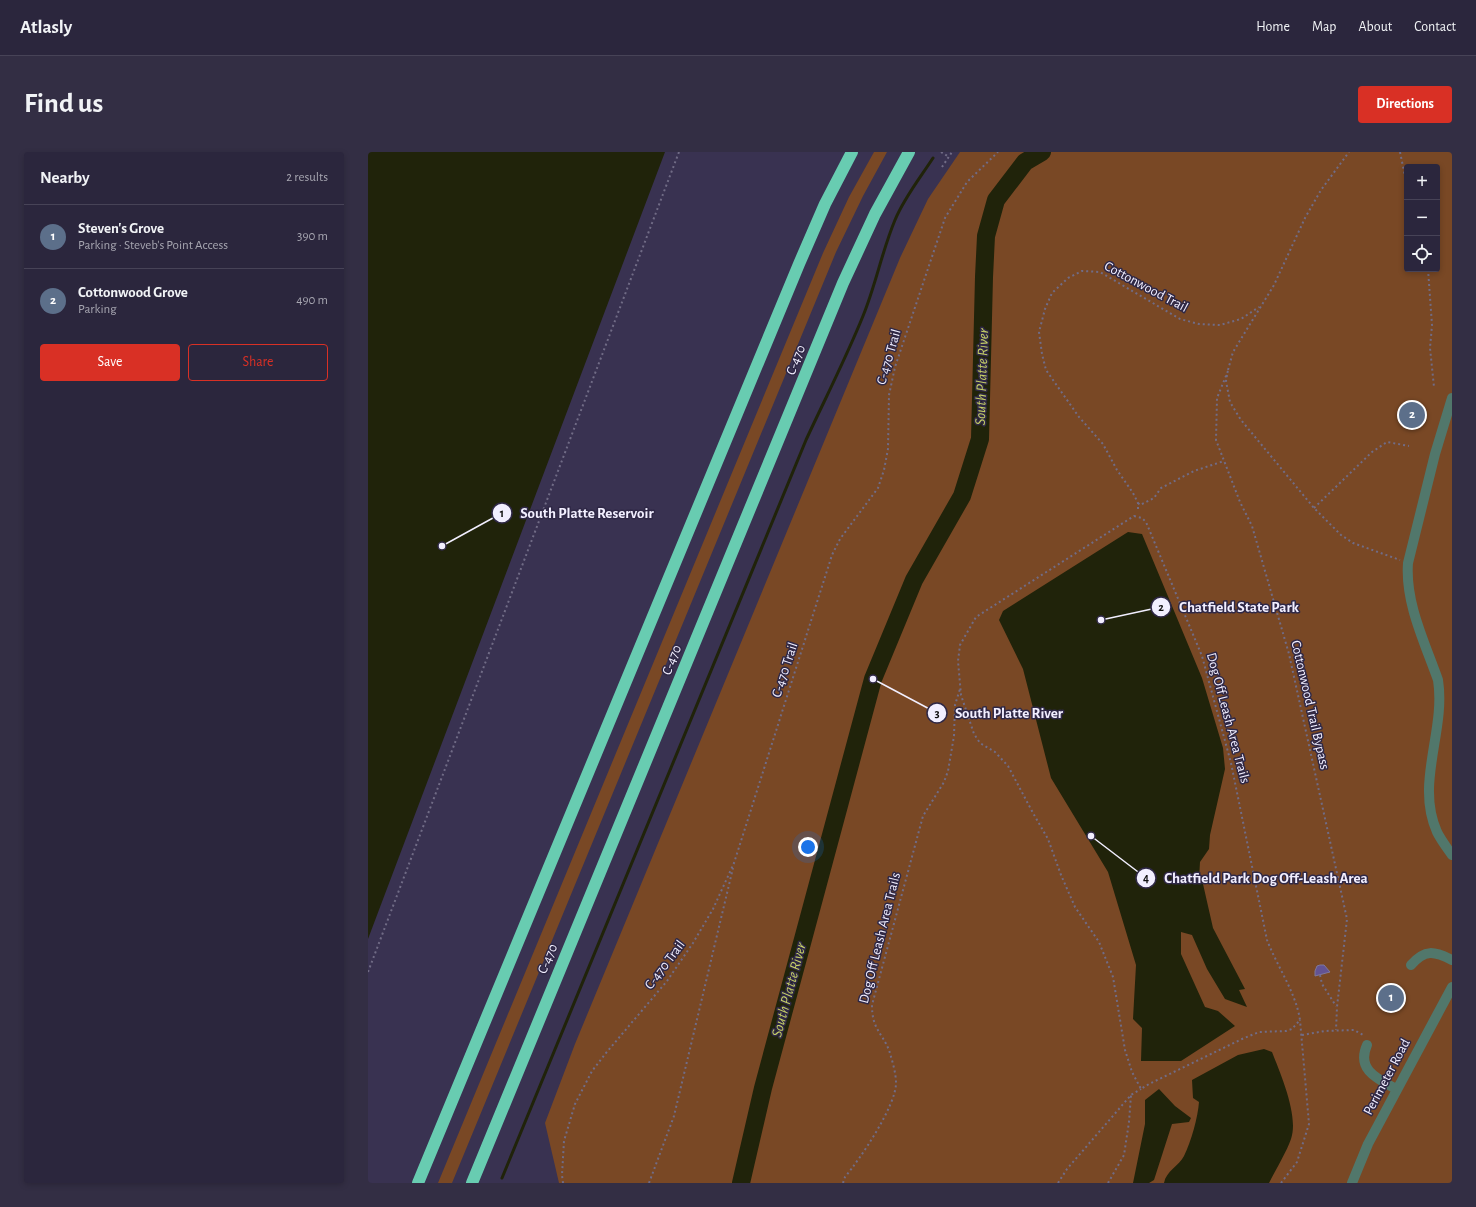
<!DOCTYPE html>
<html lang="en">
<head>
<meta charset="utf-8">
<style>
	body { margin:0; font-family:"Alegreya Sans",sans-serif; background:#332e44; color:#f1f3f6 }
	.controls { position:absolute; right:12px; top:12px; display:grid; overflow:hidden; border-radius:4px; box-shadow:0 2px 6px #0003 }
	.controls button { width:36px; height:36px; display:grid; place-items:center; padding:0; border:0; border-bottom:1px solid #474357; background:#2b263d; color:#f1f3f6; font:20px sans-serif }
	.you { position:absolute; left:440px; top:695px; width:14px; height:14px; margin:-10px; border:3px solid #fff; border-radius:50%; background:#1a73e8; box-shadow:0 0 0 6px #1a73e833 }
	.badge { display:grid; place-items:center; width:26px; height:26px; border-radius:50%; background:#d93025; color:#fff; font-size:13px; font-weight:700 }
	.pin { position:absolute; translate:-50% -50%; border:2px solid #fff; box-shadow:0 1px 4px #0006 }
	.list { margin:0; padding:0; list-style:none }
	h2 { display:flex; justify-content:space-between; align-items:center; height:52px; margin:0; padding:0 16px; font-size:17px }
	h2 small { font-size:13px; font-weight:400; color:#a6a5b0 }
	.list li { display:grid; grid-template-columns:26px 1fr auto; gap:12px; align-items:center; box-sizing:border-box; height:64px; padding:0 16px; border-top:1px solid #474357 }
	.list b { display:block; font-size:15px; white-space:nowrap }
	.list p { margin:0; font-size:13px; white-space:nowrap; color:#a6a5b0 }
	.list em { font-size:13px; font-style:normal; color:#a6a5b0 }
	.actions { display:flex; gap:8px; padding:12px 16px }
	.actions a { flex:1; padding:9px 0; border:1px solid #d93025; border-radius:4px; text-align:center; font-size:14px; color:#d93025 }
	.actions .main { background:#d93025; color:#fff }
	.icon { flex:none; width:22px; height:22px; fill:none; stroke:currentColor; stroke-width:2; stroke-linecap:round; stroke-linejoin:round }
	.map { position:relative; flex:none; width:1084px; height:1031px; overflow:hidden; border-radius:4px }
	header { display:flex; align-items:center; gap:24px; box-sizing:border-box; height:56px; padding:0 20px; background:#2b263d; border-bottom:1px solid #474357 }
	header strong { font-size:19px }
	nav { display:flex; gap:22px; margin-inline-start:auto; font-size:14px }
	.intro { display:flex; align-items:center; justify-content:space-between; box-sizing:border-box; height:96px; padding:0 24px }
	h1 { margin:0; font-size:28px }
	.button { padding:10px 18px; border-radius:4px; background:#d93025; color:#fff; font-size:14px; font-weight:700 }
	main { display:flex; gap:24px; padding:0 24px }
	aside { flex:1; background:#2b263d; border-radius:4px; box-shadow:0 2px 6px #0003 }
	.map>svg:first-child { display:block }
</style>
</head>
<body>
<header>
<strong>Atlasly</strong>
<nav><a>Home</a><a>Map</a><a>About</a><a>Contact</a></nav>
</header>
<div class="intro"><h1>Find us</h1><a class="button">Directions</a></div>
<main>
<aside>
<h2>Nearby<small>2 results</small></h2>
<ul class="list">
<li><span class="badge" style="background:#5c6f8a">1</span><div><b>Steven's Grove</b><p>Parking · Steveb's Point Access</p></div><em>390 m</em></li>
<li><span class="badge" style="background:#5c6f8a">2</span><div><b>Cottonwood Grove</b><p>Parking</p></div><em>490 m</em></li>
</ul>
<div class="actions"><a class="main">Save</a><a>Share</a></div>
</aside>
<div class="map">
<svg width="1084" height="1031" viewBox="0 0 1084 1031">
	<rect width="100%" height="100%" fill="#393251"/>
	<path fill="#794825" fill-rule="evenodd" d="M506,0h13l-24,44 -27,56 -384,931h-14l385,-930 26,-56z
		M592,0h492v1031h-893l-14,-60 30,-79 325,-786 28,-59zM1039,15h30v102h-30z"/>
	<path fill="#20230a" d="M0,0h297l-297,787z
		M760,380l14,2 60,144 21,70 2,21 -15,66 -1,14 -9,13 -1,18 4,4 10,44 32,61 -6,1 8,17 -22,-8 -18,-30 -15,-34 -11,-3v22l24,53 13,4 17,15 -54,35h-40l1,-33 -9,-9 3,-54 -28,-93 -57,-94 -28,-109 -24,-49 4,-9z
		M896,897l8,3c9,23 27,64 19,87 -4,12 -16,32 -22,44h-105c2,-12 15,-17 20,-27 7,-14 14,-39 15,-54l-6,-4 -1,-18 46,-25z
		M791,937l16,17 16,12 -2,4 -17,2 -18,56 -5,3h-16l12,-59v-24z"/>
	<g fill="none" stroke-linecap="round" stroke-linejoin="round">
		<path stroke="#20230a" stroke-width="3" d="M134,1026l304,-738c19,-41 40,-82 57,-124 13,-32 19,-65 32,-96 9,-22 25,-42 38,-62"/>
		<path stroke="#20230a" stroke-width="18" d="M373,1031l22,-95 110,-409 41,-99 48,-84 18,-57 4,-162 2,-41 10,-36 29,-38 17,-10"/>
	</g>
	<path fill="#635394" stroke="#7f789b" d="M952,813h4l6,7 -15,4v-5l2,-5z"/>
	<g fill="none" stroke-linecap="round" stroke-linejoin="round">
		<path stroke="#716c86" stroke-width="2" stroke-dasharray="2 3" stroke-linecap="butt" d="M573,0l8,5
			M1032,0l7,34
			M574,15l10,-15
			M1060,117l4,56 -2,23 4,39
			M860,218l5,-18 41,-67 31,-67 16,-28 28,-38
			M860,219l-11,27 -1,42 24,62 12,24 37,128 58,265 -10,88 -1,23
			M859,223l-1,6 4,21 11,18 73,88 27,27 12,8 47,17
			M770,351l2,2 14,-7 7,-10 33,-17 30,-10
			M946,356l58,-56 15,-10 22,4
			M770,357v-6l-5,-10 -16,-23 -14,-26 -24,-27 -33,-47 -4,-16 -3,-22 6,-23 7,-16 16,-15 14,-7 18,1 80,47 19,5 21,1 21,-6 18,-12
			M766,364l8,2 4,4 56,134 29,107 36,177c10,26 29,53 33,80l-8,9 -6,2 -27,1 -17,7 -93,45 -8,5 -9,-17 -7,-22 -12,-73 -14,-35 -24,-35 -14,-32 -13,-36 -15,-26 -25,-47 -13,-14 -15,-9 -6,-9 -13,-39 -3,-34 2,-16 16,-28z
			M0,820l311,-820
			M952,823l2,9 14,22
			M934,883l23,-4 29,-1 11,6
			M195,1031l-1,-8 2,-34 11,-37 17,-33 14,-18 61,-72 26,-38 20,-34 21,-46 98,-308 8,-16 38,-51 6,-18 4,-21 1,-54 6,-28 50,-149 22,-36 31,-30
			M281,1031l25,-67 59,-248
			M475,1031l2,-6c15,-18 51,-71 51,-94 0,-10 -4,-23 -7,-33 -8,-19 -17,-21 -17,-45l51,-189 21,-34 4,-11 6,-35 1,-31 5,-16
			M690,1031l9,-14 64,-74 10,-6
			M740,1031l16,-28 5,-33 2,-27
			M913,1031l16,-21 12,-38 -9,-104"/>
		<path stroke="#51776b" stroke-width="10" d="M1084,246l-17,56 -27,109c-3,40 17,80 30,117 8,51 -23,103 -1,152 4,8 10,16 15,23
			M1043,813c14,-16 23,-14 41,-5
			M999,893c-11,25 11,34 29,44
			M984,1031l16,-39 84,-157"/>
		<path stroke="#68ccb1" stroke-width="12" d="M50,1031l381,-919 26,-60 27,-52
			M104,1031l371,-900 32,-69 34,-62"/>
	</g>
	<g text-anchor="middle" dominant-baseline="central" stroke-width="3" stroke-linejoin="round" paint-order="stroke">
		<g font-size="14" fill="#f2efff" stroke="#2f2846">
			<text transform="translate(778 135) rotate(28)">Cottonwood Trail</text>
			<text transform="translate(521 205) rotate(-74)">C-470 Trail</text>
			<text transform="translate(428 208) rotate(-68)">C-470</text>
			<text transform="translate(304 508) rotate(-68)">C-470</text>
			<text transform="translate(417 518) rotate(-72)">C-470 Trail</text>
			<text transform="translate(942 553) rotate(77)">Cottonwood Trail Bypass</text>
			<text transform="translate(860 566) rotate(75)">Dog Off Leash Area Trails</text>
			<text transform="translate(512 786) rotate(-76)">Dog Off Leash Area Trails</text>
			<text transform="translate(180 807) rotate(-67)">C-470</text>
			<text transform="translate(297 813) rotate(-53)">C-470 Trail</text>
			<text transform="translate(1019 925) rotate(-62)">Perimeter Road</text>
		</g>
		<g font-size="15" font-style="italic" fill="#c8d267" stroke="#2f2846">
			<text transform="translate(614 225) rotate(-88)">South Platte River</text>
			<text transform="translate(421 838) rotate(-75)">South Platte River</text>
		</g>
	</g>
	<path fill="none" stroke="#f2efff" stroke-width="1.5" d="M74 394L134 361M733 468L793 455M505 527L569 561M723 684L778 726"/>
	<g fill="#f2efff" stroke="#2f2846" stroke-width="1.5">
		<circle cx="74" cy="394" r="4"/>
		<circle cx="733" cy="468" r="4"/>
		<circle cx="505" cy="527" r="4"/>
		<circle cx="723" cy="684" r="4"/>
		<circle cx="134" cy="361" r="10"/>
		<circle cx="793" cy="455" r="10"/>
		<circle cx="569" cy="561" r="10"/>
		<circle cx="778" cy="726" r="10"/>
	</g>
	<g font-size="12" text-anchor="middle" font-weight="bold" fill="#111">
		<text x="134" y="365">1</text>
		<text x="793" y="459">2</text>
		<text x="569" y="565">3</text>
		<text x="778" y="730">4</text>
	</g>
	<g font-size="15" text-anchor="middle" font-weight="bold" fill="#f2efff" stroke="#2f2846" stroke-width="3" stroke-linejoin="round" paint-order="stroke">
		<text x="219" y="366">South Platte Reservoir</text>
		<text x="871" y="460">Chatfield State Park</text>
		<text x="641" y="566">South Platte River</text>
		<text x="898" y="731">Chatfield Park Dog Off-Leash Area</text>
	</g>
</svg>
<div class="controls">
<button>+</button>
<button>−</button>
<button><svg class="icon" aria-label="locate" viewBox="0 0 24 24"><circle cx="12" cy="12" r="6"/><path d="M12 2v4M12 18v4M2 12h4M18 12h4"/></svg></button>
</div>
<div class="you"></div>
<div class="pin badge" style="left:1023px;top:846px;background:#5c6f8a">1</div>
<div class="pin badge" style="left:1044px;top:263px;background:#5c6f8a">2</div>
</div>
</main>
</body>
</html>
